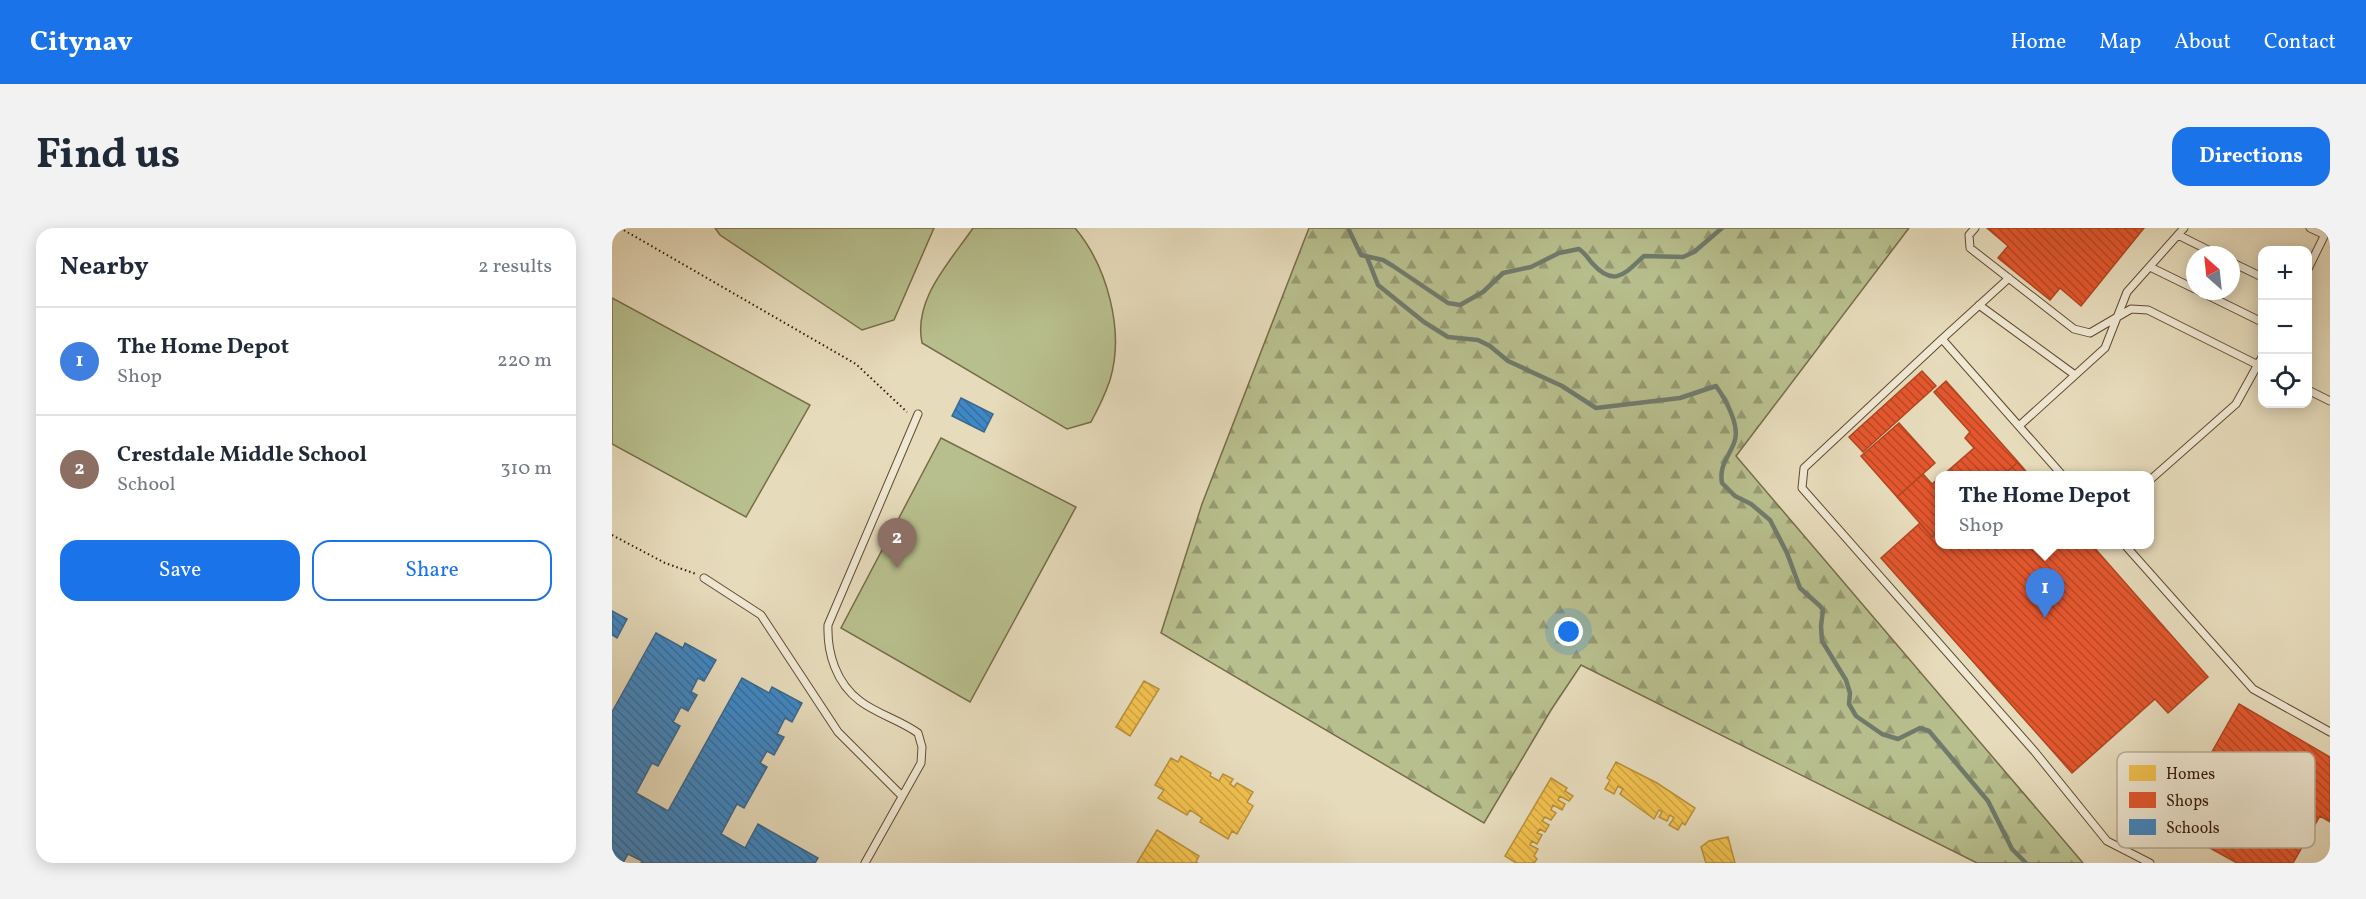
<!DOCTYPE html>
<html lang="en">
<head>
<meta charset="utf-8">
<style>
	body { margin:0; font-family:Vollkorn,serif; background:#f2f2f3; color:#1f2937 }
	.controls { position:absolute; right:18px; top:18px; display:grid; overflow:hidden; border-radius:12px; box-shadow:0 3px 15px #0003 }
	.controls button { width:54px; height:54px; display:grid; place-items:center; padding:0; border:0; border-bottom:2px solid #e0e1e3; background:#fff; color:#1f2937; font:30px sans-serif }
	.compass { position:absolute; left:1574px; top:18px; width:54px; height:54px; border-radius:50%; background:#fff; box-shadow:0 3px 15px #0003; rotate:333deg }
	.you { position:absolute; left:957px; top:404px; width:21px; height:21px; margin:-15px; border:4px solid #fff; border-radius:50%; background:#1a73e8; box-shadow:0 0 0 9px #1a73e833 }
	.badge { display:grid; place-items:center; width:39px; height:39px; border-radius:50%; background:#1a73e8; color:#fff; font-size:20px; font-weight:700 }
	.pin { position:absolute; translate:-50% -50px; filter:drop-shadow(0 2px 3px #0008) }
	.pin::after { content:''; position:absolute; top:32px; width:21px; height:18px; background:inherit; clip-path:polygon(0 0,100% 0,50% 100%) }
	.popup { position:absolute; left:1323px; top:243px; width:219px; height:78px; box-sizing:border-box; display:grid; place-content:center; border-radius:12px; background:#fff; filter:drop-shadow(0 2px 4px #0005); font-size:20px; white-space:nowrap; color:#747a83 }
	.popup b { font-size:22px; color:#1f2937 }
	.popup::after { content:''; position:absolute; left:50%; top:100%; margin-left:-12px; border:12px solid transparent; border-top-color:#fff }
	.list { margin:0; padding:0; list-style:none }
	h2 { display:flex; justify-content:space-between; align-items:center; height:78px; margin:0; padding:0 24px; font-size:26px }
	h2 small { font-size:20px; font-weight:400; color:#747a83 }
	.list li { display:grid; grid-template-columns:39px 1fr auto; gap:18px; align-items:center; box-sizing:border-box; height:108px; padding:0 24px; border-top:2px solid #e0e1e3 }
	.list b { display:block; font-size:22px; white-space:nowrap }
	.list p { margin:0; font-size:20px; white-space:nowrap; color:#747a83 }
	.list em { font-size:20px; font-style:normal; color:#747a83 }
	.actions { display:flex; gap:12px; padding:18px 24px }
	.actions a { flex:1; padding:14px 0; border:2px solid #1a73e8; border-radius:18px; text-align:center; font-size:21px; color:#1a73e8 }
	.actions .main { background:#1a73e8; color:#fff }
	.icon { flex:none; width:33px; height:33px; fill:none; stroke:currentColor; stroke-width:2; stroke-linecap:round; stroke-linejoin:round }
	.map { position:relative; flex:none; width:1718px; height:635px; overflow:hidden; border-radius:18px }
	header { display:flex; align-items:center; gap:36px; box-sizing:border-box; height:84px; padding:0 30px; background:#1a73e8; color:#fff }
	header strong { font-size:28px }
	nav { display:flex; gap:33px; margin-inline-start:auto; font-size:21px }
	.intro { display:flex; align-items:center; justify-content:space-between; box-sizing:border-box; height:144px; padding:0 36px }
	h1 { margin:0; font-size:42px }
	.button { padding:15px 27px; border-radius:18px; background:#1a73e8; color:#fff; font-size:21px; font-weight:700 }
	main { display:flex; gap:36px; padding:0 36px }
	aside { flex:1; background:#fff; border-radius:18px; box-shadow:0 3px 15px #0003 }
	.map>svg:first-child { display:block }
</style>
</head>
<body>
<header>
<strong>Citynav</strong>
<nav><a>Home</a><a>Map</a><a>About</a><a>Contact</a></nav>
</header>
<div class="intro"><h1>Find us</h1><a class="button">Directions</a></div>
<main>
<aside>
<h2>Nearby<small>2 results</small></h2>
<ul class="list">
<li><span class="badge" style="background:#3f7fe0">1</span><div><b>The Home Depot</b><p>Shop</p></div><em>220 m</em></li>
<li><span class="badge" style="background:#8d6e63">2</span><div><b>Crestdale Middle School</b><p>School</p></div><em>310 m</em></li>
</ul>
<div class="actions"><a class="main">Save</a><a>Share</a></div>
</aside>
<div class="map">
<svg width="1718" height="635" viewBox="0 0 1718 635">
	<defs>
		<pattern id="forest-firs" width="22" height="20" patternUnits="userSpaceOnUse" patternTransform="scale(1.5)"><rect width="22" height="20" fill="#b8bf8e"/><path d="M5 1l3.5 6h-7zM16 11l3.5 6h-7z" fill="#969a72"/></pattern>
		<pattern id="homes-back-hatch" width="6" height="6" patternUnits="userSpaceOnUse" patternTransform="scale(1.5)"><rect width="6" height="6" fill="#f2c14e"/><path d="M-1 5l2 2M0 0l6 6M5-1l2 2" fill="none" stroke="#d0a542"/></pattern>
		<pattern id="shops-back-hatch" width="6" height="6" patternUnits="userSpaceOnUse" patternTransform="scale(1.5)"><rect width="6" height="6" fill="#e4572e"/><path d="M-1 5l2 2M0 0l6 6M5-1l2 2" fill="none" stroke="#ba4725"/></pattern>
		<pattern id="schools-back-hatch" width="6" height="6" patternUnits="userSpaceOnUse" patternTransform="scale(1.5)"><rect width="6" height="6" fill="#3f88c5"/><path d="M-1 5l2 2M0 0l6 6M5-1l2 2" fill="none" stroke="#366e9e"/></pattern>
	</defs>
	<rect width="100%" height="100%" fill="#e6dbbb"/>
	<filter id="stains"><feTurbulence type="fractalNoise" baseFrequency=".00333" numOctaves="4"/><feColorMatrix values="0 0 0 0 .2 0 0 0 0 .09 0 0 0 0 .02 0 0 0 .5 -.17"/></filter>
	<radialGradient id="worn" r=".72"><stop offset=".6" stop-color="#630" stop-opacity="0"/><stop offset="1" stop-color="#630" stop-opacity=".3"/></radialGradient>
	<path fill="url(#forest-firs)" stroke="#786c49" stroke-width="1.5" d="M697,0h600l-173,228 347,407h-106l-396,-198 -30,45 -67,113 -323,-190 41,-129z"/>
	<path fill="#b8bf8e" stroke="#786c49" stroke-width="1.5" d="M103,0h219l-40,92 -32,10 -142,-95z
		M361,0h102c32,38 50,103 35,152 -5,15 -12,29 -19,42l-24,7 -145,-86c-9,-44 28,-81 51,-115z
		M0,70l198,107 -64,112 -134,-73z
		M329,210l135,69 -106,195 -129,-74z"/>
	<path fill="url(#homes-back-hatch)" stroke="#ba8f38" stroke-width="1.5" d="M532,453l15,8 -29,47 -14,-9z
		M569,528l30,17 -1,3 9,5 4,-7 10,5 -3,5 4,3 3,-4 16,9 -6,10 6,4 -16,28 -5,-3 -4,8 -28,-17 2,-4 -12,-8 -3,5 -29,-17 6,-8 -9,-5 16,-27 7,4z
		M1004,534l41,21 38,25 -10,17 -3,-2 -4,7 -9,-5 5,-7 -4,-3 -3,6 -8,-4 3,-5 -3,-2 -5,9 -34,-25 3,-5 -5,-3 -4,8 -9,-5 5,-9 -3,-2z
		M939,550l16,10 -2,3 8,5 -4,5 -9,-5 -2,4 7,4 -3,6 -9,-5 -2,5 5,3 -5,7 -6,-3 -3,4 7,4 -4,7 -5,-3 -3,4 5,2 -5,9 -5,-3 -2,4 8,4 -4,7 3,3 -3,4h-18l-11,-7z
		M545,602l42,26 -3,6 2,1h-61z
		M1116,609l7,26h-29l-5,-16 8,-6z"/>
	<path fill="url(#shops-back-hatch)" stroke="#b04521" stroke-width="1.5" d="M1375,0h157l-63,78 -21,-18 -10,12 -52,-42 10,-12z
		M1310,143l14,15 -73,66 -14,-15z
		M1334,153l72,81 -16,14h-60l32,-28 -9,-10 5,-6 -36,-40z
		M1287,195l36,40 -38,34 -36,-41z
		M1406,234l12,14h-28z
		M1311,246l9,10 8,-7v53l-8,7 -35,-40z
		M1308,295l12,14 8,-7v14h151l117,133 -40,36 -13,-14 -83,74 -191,-215z
		M1627,476l91,53v65l-10,-6 -27,47h-56l-67,-37z"/>
	<path fill="url(#schools-back-hatch)" stroke="#3d678b" stroke-width="1.5" d="M349,170l32,16 -9,18 -32,-16z
		M0,383l15,8 -10,19 -5,-3z
		M44,405l27,15 2,-5 31,17 -12,21 -6,-3 -7,14 6,3 -9,16 -7,-4 -8,15 7,4 -22,40 -6,-3 -16,30 32,18 74,-133 27,15 3,-6 30,16 -10,19 -7,-4 -8,16 7,3 -10,18 -7,-4 -7,12 7,4 -23,41 -7,-4 -16,30 24,14 13,-24 60,34 -3,5h-174l1,-2 -14,-7 -5,9h-11v-151z"/>
	<g fill="none" stroke-linecap="round" stroke-linejoin="round">
		<path stroke="#707b6c" stroke-width="4.5" d="M736,0l13,27 22,5 10,6 55,37 12,2 23,-13 20,-19 28,-6 28,-14 20,-4c7,5 8,8 13,14 23,26 34,9 52,-7l39,1 11,-5 28,-24
			M755,29l11,28 46,37 24,15 30,3 12,6 18,15 54,25 34,22 84,-10 36,-12c10,14 25,41 18,57 -6,15 -15,23 -12,40l13,13 16,8 19,16 17,33 13,35 20,18 3,4 -2,16 1,15 24,39 4,13 -1,11 7,12 26,18 16,5 22,-11 9,3 59,70 24,48 14,14"/>
		<defs>
			<path id="lane" d="M1363,0l-6,7 1,13 104,81 16,4 41,-24 17,1 114,57
				M1698,0l15,7
				M1566,7l40,20
				M1619,34l31,15
				M1538,39l45,22
				M1696,41l20,-41
				M1587,63l63,31
				M1367,77l96,70
				M1330,111l67,-61
				M1696,162l22,11
				M1407,198l86,-78 22,-56 57,-64
				M1451,248l-121,-137 -138,129 -2,20 233,264 72,89 43,22
				M1538,252l86,-76 26,-47
				M1512,316l129,145 77,43
				M92,350l57,37 77,117 64,64
				M253,635l56,-100 1,-16 -4,-14c-18,-13 -41,-19 -58,-32 -24,-18 -33,-48 -32,-76l90,-211"/>
		</defs>
		<use href="#lane" stroke="#634a32" stroke-width="9"/>
		<path stroke="#371a04" stroke-width="2" stroke-dasharray="1.5 3" stroke-linecap="butt" d="M8,0l236,136 51,48
			M0,307l53,28 31,11"/>
		<use href="#lane" stroke="#efe8d3" stroke-width="7"/>
	</g>
	<rect x="1505" y="524" width="198" height="96" rx="9" fill="#efe8d3" stroke="#b8aa95" stroke-width="1.5"/>
	<rect x="1517" y="537" width="27" height="16" fill="#f2c14e"/>
	<rect x="1517" y="564" width="27" height="16" fill="#e4572e"/>
	<rect x="1517" y="591" width="27" height="16" fill="#3f88c5"/>
	<g font-size="16" fill="#371a04">
		<text x="1554" y="551">Homes</text>
		<text x="1554" y="578">Shops</text>
		<text x="1554" y="605">Schools</text>
	</g>
	<rect width="100%" height="100%" filter="url(#stains)"/>
	<rect width="100%" height="100%" fill="url(#worn)"/>
</svg>
<div class="controls">
<button>+</button>
<button>−</button>
<button><svg class="icon" aria-label="locate" viewBox="0 0 24 24"><circle cx="12" cy="12" r="6"/><path d="M12 2v4M12 18v4M2 12h4M18 12h4"/></svg></button>
</div>
<svg class="compass" viewBox="-18 -18 36 36"><path d="M0-13l5 13h-10z" fill="#e53935"/><path d="M0 13l5-13h-10z" fill="#747a83"/></svg>
<div class="you"></div>
<div class="pin badge" style="left:1433px;top:390px;background:#3f7fe0">1</div>
<div class="popup"><b>The Home Depot</b>Shop</div>
<div class="pin badge" style="left:285px;top:340px;background:#8d6e63">2</div>
</div>
</main>
</body>
</html>
